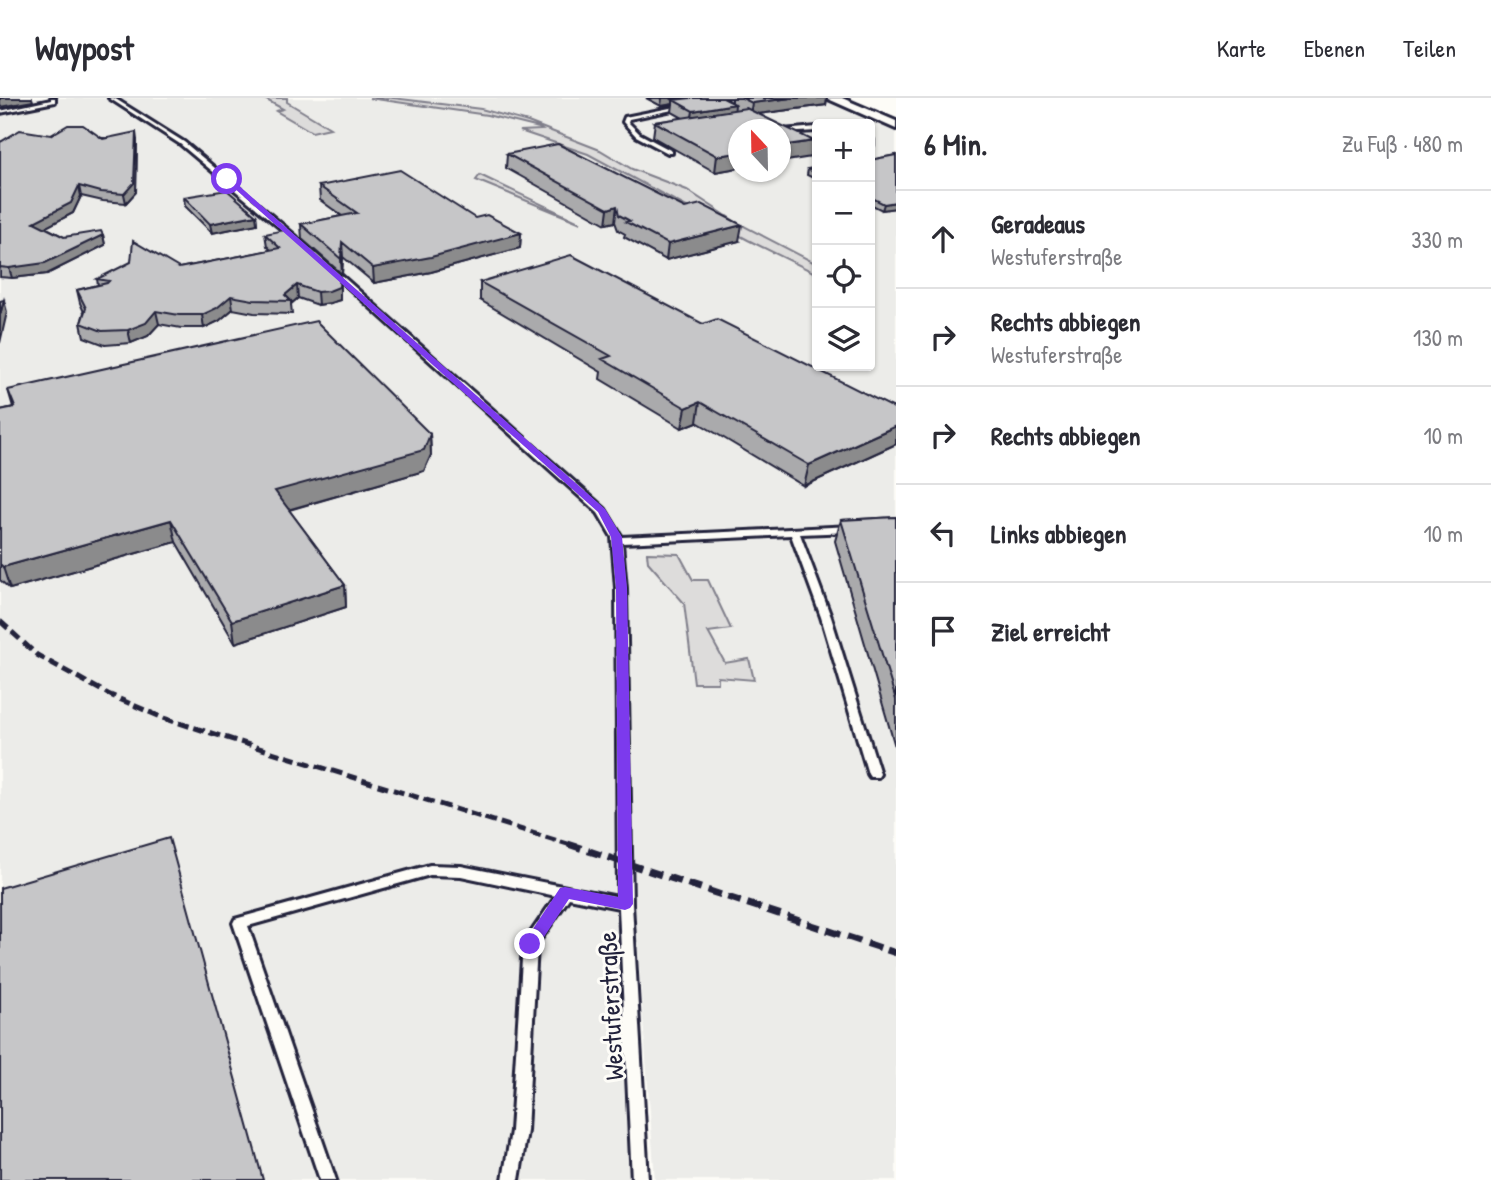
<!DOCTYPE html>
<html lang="de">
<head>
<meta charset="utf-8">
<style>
	body { margin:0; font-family:"Patrick Hand",sans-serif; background:#f2f2f3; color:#2b2b33 }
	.controls { position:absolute; right:21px; top:21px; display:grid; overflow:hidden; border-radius:7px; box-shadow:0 2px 5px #0004 }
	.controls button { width:63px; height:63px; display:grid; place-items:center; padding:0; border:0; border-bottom:2px solid #e1e1e2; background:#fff; color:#2b2b33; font:35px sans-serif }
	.compass { position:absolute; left:728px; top:21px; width:63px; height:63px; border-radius:50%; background:#fff; box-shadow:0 2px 5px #0004; rotate:338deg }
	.stop { position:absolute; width:21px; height:21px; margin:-16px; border:5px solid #7c3aed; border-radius:50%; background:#fff }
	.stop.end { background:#7c3aed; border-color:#fff; box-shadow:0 2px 7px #0008 }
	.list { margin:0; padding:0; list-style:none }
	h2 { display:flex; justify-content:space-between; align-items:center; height:91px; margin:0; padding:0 28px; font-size:30px }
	h2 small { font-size:23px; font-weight:400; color:#7c7c81 }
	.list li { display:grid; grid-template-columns:46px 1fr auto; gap:21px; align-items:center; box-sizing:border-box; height:98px; padding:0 28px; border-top:2px solid #e1e1e2 }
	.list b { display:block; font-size:26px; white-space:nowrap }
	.list p { margin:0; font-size:23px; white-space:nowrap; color:#7c7c81 }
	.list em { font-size:23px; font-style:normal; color:#7c7c81 }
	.icon { flex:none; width:38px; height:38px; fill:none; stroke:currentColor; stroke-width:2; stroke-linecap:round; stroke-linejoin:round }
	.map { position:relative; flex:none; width:896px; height:1082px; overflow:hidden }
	header { display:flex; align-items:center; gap:42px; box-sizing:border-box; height:98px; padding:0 35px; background:#fff; border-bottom:2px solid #e1e1e2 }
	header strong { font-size:33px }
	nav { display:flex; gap:38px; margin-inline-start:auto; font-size:24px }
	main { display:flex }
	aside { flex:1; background:#fff }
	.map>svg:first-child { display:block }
</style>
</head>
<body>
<header>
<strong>Waypost</strong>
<nav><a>Karte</a><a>Ebenen</a><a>Teilen</a></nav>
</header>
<main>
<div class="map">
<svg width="896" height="1082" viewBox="0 0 896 1082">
	<rect width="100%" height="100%" fill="#fdfcf7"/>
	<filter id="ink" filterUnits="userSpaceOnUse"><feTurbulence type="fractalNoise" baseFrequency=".0143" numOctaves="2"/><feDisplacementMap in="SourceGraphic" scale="14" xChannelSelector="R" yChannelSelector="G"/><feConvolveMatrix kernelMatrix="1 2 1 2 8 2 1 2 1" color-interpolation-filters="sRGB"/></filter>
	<g filter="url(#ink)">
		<path fill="#ecece9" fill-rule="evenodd" d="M0,0h828l68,29v1053h-241l-21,-282v-43l-15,-4 14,329h-633zM817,26h53v242h-53zM738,32h42v42h-42z"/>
		<path fill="#dddcdb" stroke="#807f8b" stroke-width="2" d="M263,0h24v4l43,26 -18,4 -36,-21 7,-2z
			M369,0h24l88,11 47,13 72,28 32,19 55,21 49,32 81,42v10l-69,-34 -160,-86 -68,-23 22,-1 -3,-2 -52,-13z
			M480,77l101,48 -105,-43z
			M647,455l32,1 14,26h15l23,49 -23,3 17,31 24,-4 5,21 -36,-3v6h-24l-10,-80 -36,-41z"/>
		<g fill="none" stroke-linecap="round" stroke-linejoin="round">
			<defs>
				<path id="service" d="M51,0h4v4l-55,11v-2l51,-11z
					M109,0h5l70,44 113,95v2h-4l-113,-95z
					M685,7l2,2 -58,12 -1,3 12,12 32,17v2h-4l-32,-17 -13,-14 2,-5z
					M817,29v4l-37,2 2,-3z
					M780,36l37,17v4l-37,-18z
					M870,40l3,2v5l-3,2z
					M329,170h4l272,241 17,28 230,-11 5,3 -5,3 -52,2 31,83 49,157 -2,3h-8l-2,-3 -47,-157 -30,-82 -169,8 4,45 6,316 16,276h-16l-13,-272 -50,-10 -32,47 -10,186 -8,49h-16l8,-49 12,-187 33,-48 -95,-20 -31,-1 -182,51 88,254h-16l-87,-257 2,-4 195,-54 31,1 157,31 -2,-309 -4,-51 -14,-24 -269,-243z"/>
				<path id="tertiary" d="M826,0h16l54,23v8z"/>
			</defs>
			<use href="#service" stroke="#22223b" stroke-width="6"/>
			<use href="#tertiary" stroke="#22223b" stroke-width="6"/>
			<use href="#service" fill="#fdfcf7" fill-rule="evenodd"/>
			<use href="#tertiary" fill="#fdfcf7" fill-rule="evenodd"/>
			<path stroke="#22223b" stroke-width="5" stroke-dasharray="11 5" stroke-linecap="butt" d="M0,523l37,34 71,39 55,24 411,128"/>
			<path stroke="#22223b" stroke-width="7" stroke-dasharray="14 7" stroke-linecap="butt" d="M568,746l328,109"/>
		</g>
		<path fill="#aaaaac" stroke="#22223b" stroke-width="2" fill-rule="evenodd" d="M646,0h181l-1,7 -68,9 53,43 -73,-27v38l-23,4 -62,-35 2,-15 28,-4 -11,-6 1,-8 -12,2zM732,0v4l-7,-3z
			M51,37l86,5 -1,52 -10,11 -23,-2 -22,-5 -8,17 -28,14 19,10 39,-2 2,10 -58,29 -35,4 -12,-1v-135z
			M507,56l232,87 -73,19 -42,-23 1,-3 -7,-4 -3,-8 -9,2 -100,-56z
			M896,57v53l-14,2 -12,-6v-44z
			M817,70v12l-10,-5 1,-6z
			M319,88l156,32 46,15 -1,15 -89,24 -57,11 -31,-26 -1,17 -40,-35 -1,-15 41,-8 -22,-16z
			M184,99l72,18 1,9 -45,9 -27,-27z
			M265,136l75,40v26l-10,3 -12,2 -20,-7 -7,6 1,10 -38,-1 -21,-4 -14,12 -15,7h-23l-22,-4 -11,12 -17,7 -26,2 -21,-8 -3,-14 3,-11 -4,-9 -3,-13 21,-5 -1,-6 82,-11 92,-18 -4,-4z
			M480,184l223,42 193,85v35l-92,42 -107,-64 -15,6 -82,-49 1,-7 -121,-72z
			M8,292l422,44 1,21 -7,16 -135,39 56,75 1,22 -111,36 -59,-101 -166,47 -10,-9v-170l13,-3z
			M896,419v233l-61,-209 6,-21z"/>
		<path fill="#8b8b8c" stroke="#22223b" stroke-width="2" d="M0,0h32l1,3 -33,6z
			M662,0h45l-34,2v4l-12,2z
			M791,0h36l-1,7 -76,10 2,-12z
			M735,6l-1,12 -43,6 2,-11z
			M136,34l1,8 -1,52 -10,11 -2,-9z
			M814,43l-3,16 -31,5v-16z
			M738,55v15l-23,4 2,-16z
			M79,88l2,10 -8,17 -36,19 -3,-10z
			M896,104v6l-14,2 2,-6z
			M617,108l-2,16 -9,2 2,-15z
			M256,117l1,9 -45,9 -2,-9z
			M742,127l-3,16 -73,19 2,-16z
			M521,135l-1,15 -89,24 -57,11 -1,-15z
			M103,137l2,10 -58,29 -35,4 -3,-10z
			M342,144l1,15 -1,17 -1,-15z
			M340,176v26l-10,3 -12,2 -1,-13z
			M297,187l1,13 -7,6v-3l-6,-6z
			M231,198l2,13 -14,12 -15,7 -2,-13z
			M4,202l3,12 -7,31v-28z
			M156,213l3,13 -11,12 -17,7 -3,-13z
			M700,304l-3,20 -15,6 4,-20z
			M896,328v18l-92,42 5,-21z
			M430,336l1,21 -7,16 -147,42 -2,-22z
			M171,422l5,22 -166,47 -7,-22z
			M345,487l1,22 -111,36 -3,-22z"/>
		<path fill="#c6c6c8" stroke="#22223b" stroke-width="2" d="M691,0h32l12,6 -42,7 -20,-11z
			M742,0h49l-39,5z
			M746,10l68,33 -34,5v-16h-42v23l-21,3 -62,-34z
			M68,27h15l20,14 33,-7 -2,51 -10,11 -23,-2 -22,-6 -8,17 -37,19 30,15 37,-6 2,4 -58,28 -36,5 -9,-1v-125l2,-1 18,-11 31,5z
			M558,46l127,64 16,-4 41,21 -74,19 -42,-22 4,-1 -11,-6 -2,-9 -9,3 -101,-55z
			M896,57v47l-12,2 -14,-7v-37z
			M817,70v6l-9,-5z
			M400,72l75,48 12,-3 34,18 -90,24 -58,11 -31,-26 -1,17 -40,-35 56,-11 -38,-27z
			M227,92l29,25 -46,9 -26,-27z
			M289,131l51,45 -1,13 -10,4 -12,1 -20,-7 -12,10 6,6 -38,-1 -22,-4 -14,12 -15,7h-23l-23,-4 -10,12 -18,7 -26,1 -21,-8 5,-15 -9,-18 30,-7 2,-2 -12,-2 34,-17 2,-21 46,27 101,-20 -15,-14z
			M571,157l132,69 14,-5 179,90v17l-87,39 -109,-63 -14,6 -84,-49 9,-3 -131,-74z
			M4,202l-4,15v-14z
			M316,223l114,113 -6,16 -149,41 70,94 -113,36 -61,-101 -168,47 -3,-3v-154l15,-3 -7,-17z
			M896,419v183l-55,-180z
			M169,740l94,342h-263v-292z"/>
	</g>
	<path fill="#7c3aed" d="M229,79l376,332 17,28 5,51 6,316 -3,4 -5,2 -56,-11 -33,50h-11l-2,-5 37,-56 5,-1 53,10 -2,-309 -5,-51 -13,-25 -374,-333z"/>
	<g text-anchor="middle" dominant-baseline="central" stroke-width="6" stroke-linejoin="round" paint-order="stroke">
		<g font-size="26" fill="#22223b" stroke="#fdfcf7">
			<text transform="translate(610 908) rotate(-93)">Westuferstraße</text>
		</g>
	</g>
</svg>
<div class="controls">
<button>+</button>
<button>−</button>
<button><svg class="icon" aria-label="locate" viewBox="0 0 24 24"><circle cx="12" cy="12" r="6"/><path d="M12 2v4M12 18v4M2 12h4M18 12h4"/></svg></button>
<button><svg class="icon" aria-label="layers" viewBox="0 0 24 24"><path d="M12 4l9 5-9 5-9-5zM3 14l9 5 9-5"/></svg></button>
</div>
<svg class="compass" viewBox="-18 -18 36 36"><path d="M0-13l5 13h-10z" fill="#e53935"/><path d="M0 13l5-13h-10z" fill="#7c7c81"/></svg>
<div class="stop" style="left:227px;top:81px"></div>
<div class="stop end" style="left:530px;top:846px"></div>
</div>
<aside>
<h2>6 Min.<small>Zu Fuß · 480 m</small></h2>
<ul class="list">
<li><svg class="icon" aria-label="ahead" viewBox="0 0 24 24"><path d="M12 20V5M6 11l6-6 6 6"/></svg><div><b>Geradeaus</b><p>Westuferstraße</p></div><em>330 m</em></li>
<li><svg class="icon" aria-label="right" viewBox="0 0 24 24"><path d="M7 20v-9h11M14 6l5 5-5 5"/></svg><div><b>Rechts abbiegen</b><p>Westuferstraße</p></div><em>130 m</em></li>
<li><svg class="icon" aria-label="right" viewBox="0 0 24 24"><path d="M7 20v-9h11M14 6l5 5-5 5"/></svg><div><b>Rechts abbiegen</b></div><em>10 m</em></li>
<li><svg class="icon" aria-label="left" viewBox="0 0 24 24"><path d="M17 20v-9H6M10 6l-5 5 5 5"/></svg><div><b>Links abbiegen</b></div><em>10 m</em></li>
<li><svg class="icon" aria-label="arrive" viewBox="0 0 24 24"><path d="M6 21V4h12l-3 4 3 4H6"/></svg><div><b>Ziel erreicht</b></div></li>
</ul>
</aside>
</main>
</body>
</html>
